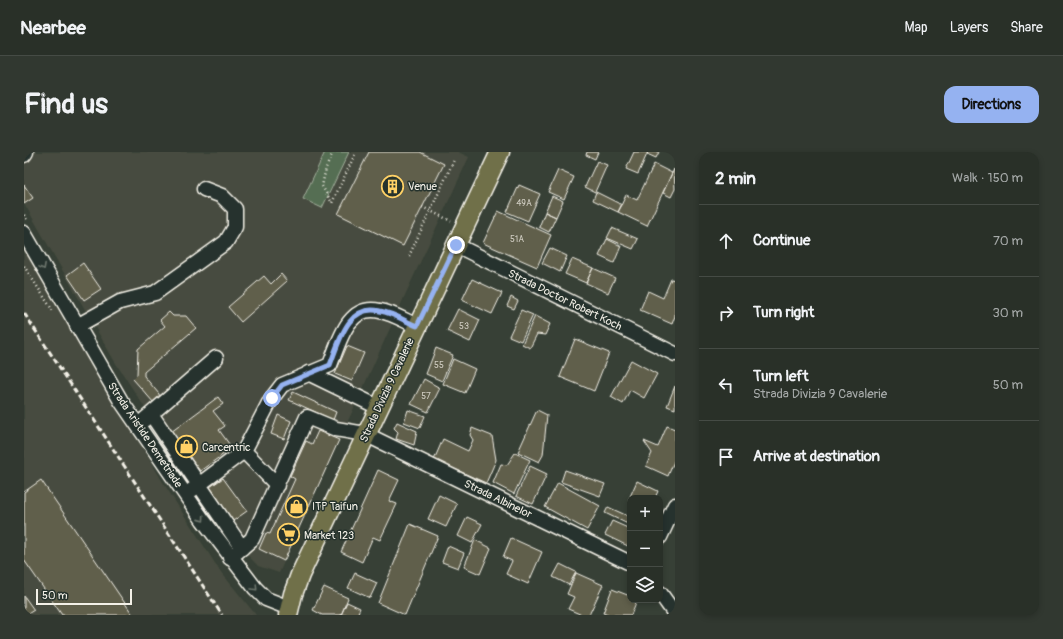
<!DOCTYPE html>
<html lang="en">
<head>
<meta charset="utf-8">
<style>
	body { margin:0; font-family:Pangolin,sans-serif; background:#313830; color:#f1f3f6 }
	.controls { position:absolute; right:12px; bottom:12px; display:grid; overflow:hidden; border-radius:8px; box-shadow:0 2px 6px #0003 }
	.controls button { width:36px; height:36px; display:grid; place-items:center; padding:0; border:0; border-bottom:1px solid #454b45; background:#293028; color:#f1f3f6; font:20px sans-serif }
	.scale { position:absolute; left:12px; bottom:10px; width:96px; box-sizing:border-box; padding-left:4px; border:2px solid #f4f1e8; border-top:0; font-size:11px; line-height:14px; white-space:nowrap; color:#f4f1e8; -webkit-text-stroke:3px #26332d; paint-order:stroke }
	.stop { position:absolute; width:12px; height:12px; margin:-9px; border:3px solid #95b2f1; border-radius:50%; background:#fff }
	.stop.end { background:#95b2f1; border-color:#fff; box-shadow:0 1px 4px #0008 }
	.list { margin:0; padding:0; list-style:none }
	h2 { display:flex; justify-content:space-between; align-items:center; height:52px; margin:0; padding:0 16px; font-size:17px }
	h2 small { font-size:13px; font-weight:400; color:#a5a9a8 }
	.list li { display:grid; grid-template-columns:26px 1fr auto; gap:12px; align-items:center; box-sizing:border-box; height:72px; padding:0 16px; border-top:1px solid #454b45 }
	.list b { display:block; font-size:15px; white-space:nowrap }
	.list p { margin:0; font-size:13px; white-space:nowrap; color:#a5a9a8 }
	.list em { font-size:13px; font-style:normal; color:#a5a9a8 }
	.icon { flex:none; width:22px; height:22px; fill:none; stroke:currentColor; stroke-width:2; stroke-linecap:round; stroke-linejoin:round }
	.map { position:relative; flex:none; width:651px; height:463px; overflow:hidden; border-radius:12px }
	header { display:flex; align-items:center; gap:24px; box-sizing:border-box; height:56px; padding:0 20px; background:#293028; border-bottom:1px solid #454b45 }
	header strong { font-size:19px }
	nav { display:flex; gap:22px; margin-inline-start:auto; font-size:14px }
	.intro { display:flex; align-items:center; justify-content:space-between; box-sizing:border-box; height:96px; padding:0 24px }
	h1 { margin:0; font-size:28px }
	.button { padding:10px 18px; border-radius:12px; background:#95b2f1; color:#111; font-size:14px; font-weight:700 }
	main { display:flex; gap:24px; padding:0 24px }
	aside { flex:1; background:#293028; border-radius:12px; box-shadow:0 2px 6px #0003 }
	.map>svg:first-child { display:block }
</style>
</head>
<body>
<header>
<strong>Nearbee</strong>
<nav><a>Map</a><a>Layers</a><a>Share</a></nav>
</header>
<div class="intro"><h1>Find us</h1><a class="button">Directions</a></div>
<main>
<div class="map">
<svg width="651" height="463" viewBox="0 0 651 463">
	<rect width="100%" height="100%" fill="#374036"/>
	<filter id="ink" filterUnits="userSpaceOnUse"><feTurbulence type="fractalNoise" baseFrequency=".025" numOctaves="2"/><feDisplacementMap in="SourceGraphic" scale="8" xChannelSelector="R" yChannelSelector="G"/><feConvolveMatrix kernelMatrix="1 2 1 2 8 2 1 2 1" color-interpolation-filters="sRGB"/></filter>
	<g filter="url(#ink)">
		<path fill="#474c3f" d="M0,0h434l11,5 -58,125 -132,291 -21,-7 -20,-21 -59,-85 -64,-98 -91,-159z
			M0,95l140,237 56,87 36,44h-232z"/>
		<path fill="#556e53" stroke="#a4b09e" d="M301,0h24l-27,56 -19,-9z"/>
		<path fill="#605f4b" stroke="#f4f1e8" d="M345,0h51l24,12 -41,82 -65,-32z
			M563,0h11l-3,7 -9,-4z
			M610,0h14l-10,22 -12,-5z
			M624,0h11l-3,6 -9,-4z
			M573,9l10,4 -12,27 -10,-5z
			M630,12l18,9 -25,53 -29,-14 8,-17 11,5z
			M650,17l1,20 -4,8 -8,-4z
			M534,18l16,7 -10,22 -16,-7z
			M0,33l9,13 -9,6z
			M495,33l21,9 -12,27 -21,-9z
			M572,40l26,13 -4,7 -25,-12z
			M528,44l11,5 -7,16 -11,-5z
			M474,59l53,24 -14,32 -54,-24z
			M521,60l11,5 -7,15 -10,-5z
			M588,76l26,11 -5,10 -26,-11z
			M583,87l14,7 -7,17 -15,-7z
			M526,96l17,8 -7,16 -18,-9z
			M548,107l21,9 -7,15 -21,-9z
			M59,111l18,26 -17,11 -17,-25z
			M569,116l22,10 -7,15 -22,-10z
			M257,122l6,7 -46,41 -13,-15 36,-31 7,8z
			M448,127l30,14 -10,21 -30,-14z
			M647,127l4,1v36l-3,8 -32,-14 8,-19 15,7z
			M487,145l7,4 -4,8 -7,-3z
			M434,157l22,11 -10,22 -23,-11z
			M497,158l12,5 -12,26 -12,-5z
			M145,160l4,4h13l10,12 -52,44v4l15,18 1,6 -6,3 -21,-24 4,-4 1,-26 27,-23 -5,-6z
			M511,164l15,8 -5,11 -8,-1 -7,14 -8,-4z
			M551,187l34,14 -15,38 -34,-14z
			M323,194l17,7 -12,28 -17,-7z
			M412,196l17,7 -11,26 -16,-7z
			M429,207l22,10 -10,24 -22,-9z
			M607,208l26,14 -13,24 -14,-8 -7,14 -12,-7z
			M400,227l16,9 -12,24 -17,-8z
			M651,234v23l-8,-3z
			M269,240l43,20 -3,8 -44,-20z
			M194,245l5,7 -10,7 12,15 -6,4 13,18 -32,23 -29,-39z
			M384,258l17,6 -5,12 -16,-6z
			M513,258l10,5 -4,40 -4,7 -21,-10z
			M254,263l13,6 -7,18 -13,-5z
			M373,270l20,9 -3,14 -18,-6 2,-7 -4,-4z
			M643,274l8,3v30l-7,17 -22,-10 6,-13 -8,-12 14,6z
			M448,276l20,8 4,24 -10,23 -52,-23 9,-21 25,12 5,-11 -3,-5z
			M294,279l21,9 -55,121 -25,-12 7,-16 4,1 25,-55 -5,-3 16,-35 6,3z
			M491,301l15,7 -16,34 -21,-11 8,-19 6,1z
			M506,314l17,8 -14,30 -17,-8z
			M354,318l21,10 -10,21 8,3 -17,36 -7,-3 -11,25 -21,-10z
			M541,318l40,14 -5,12 -39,-14z
			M199,326l24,33 -14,10 -23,-34z
			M17,328l92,135h-71l-38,-55v-68z
			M613,329l21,10 -3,7h-25v4l-2,-1z
			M534,331l42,23 -13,24 -42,-23z
			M415,343l18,9 -11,23 -18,-8z
			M584,355l22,10v8l-25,-12z
			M443,365l15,7 -10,19 -14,-7z
			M588,369l18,8v18l-25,-12z
			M386,372l28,12 -33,79 -27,-12z
			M487,386l31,14 -14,32 -22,-10 6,-13 -9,-4z
			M451,388l16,8 -11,26 -16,-7z
			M424,394l16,7 -6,15 -16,-6z
			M536,412l16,8 -7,13 -16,-8z
			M331,421l22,10 -7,15 -22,-10z
			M552,421l27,12 -14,30h-7l-14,-6 6,-12 -7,-3z
			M300,435l24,11 -7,17h-19l-9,-5z
			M588,437l18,7v4h7l-6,15h-23l-5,-2z
			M0,444l10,14 -8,5h-2z
			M323,450l13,6 -3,7h-16z"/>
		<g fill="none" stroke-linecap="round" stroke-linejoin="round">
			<defs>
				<path id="minor" d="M0,3l2,-3
					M0,81l97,168 82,119 52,68 11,11 23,9
					M432,93l219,109
					M53,174l43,-24 35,-9 71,-51 9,-15v-18l-13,-13 -18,-7
					M284,221l70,34
					M248,246l10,-13 48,-20c9,-23 18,-62 50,-54 13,2 25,10 37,15
					M127,262l91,134
					M120,268l72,-62
					M220,299l33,34
					M168,338l52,-39 25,-48
					M636,385l15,-32
					M206,406l22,-19 55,-122 29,12 29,5 265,129
					M636,441l15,21"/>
				<path id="major" d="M264,463l5,-21 7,-19 200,-423"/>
			</defs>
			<use href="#minor" stroke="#f4f1e8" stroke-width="17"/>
			<use href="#major" stroke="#f4f1e8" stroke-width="21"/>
			<path stroke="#f4f1e8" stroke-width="2.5" stroke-dasharray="1 3" stroke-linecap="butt" d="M309,0l-7,16 -4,18 10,17 24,-51
				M398,55l29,14
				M0,63l3,5
				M385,104l45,-96
				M0,114l29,45"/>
			<use href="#minor" stroke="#26332d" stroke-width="14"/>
			<use href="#major" stroke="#70704a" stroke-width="18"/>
			<path stroke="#f4f1e8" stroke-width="3" stroke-dasharray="6 3" stroke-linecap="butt" d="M0,161l198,302"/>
		</g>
		<defs><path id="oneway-chevron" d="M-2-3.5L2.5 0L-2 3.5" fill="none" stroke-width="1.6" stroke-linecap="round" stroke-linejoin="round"/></defs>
		<g stroke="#6e766e">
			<use href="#oneway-chevron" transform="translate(19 115) rotate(62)"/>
			<use href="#oneway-chevron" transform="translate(178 367) rotate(55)"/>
			<use href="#oneway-chevron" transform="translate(231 436) rotate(47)"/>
		</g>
	</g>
	<g fill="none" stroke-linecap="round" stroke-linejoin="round" filter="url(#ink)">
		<path stroke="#95b2f1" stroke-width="5" d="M248,246l10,-13 48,-20c9,-23 18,-62 50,-54 13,2 25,10 37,15l39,-81"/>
	</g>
	<defs>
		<symbol id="building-ring" viewBox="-11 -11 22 22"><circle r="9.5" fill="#26332d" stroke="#ffd166" stroke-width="1.5"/><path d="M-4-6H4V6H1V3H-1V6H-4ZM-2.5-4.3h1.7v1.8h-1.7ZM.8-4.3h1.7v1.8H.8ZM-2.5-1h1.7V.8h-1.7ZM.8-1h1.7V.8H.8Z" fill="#ffd166"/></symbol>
		<symbol id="shop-ring" viewBox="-11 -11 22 22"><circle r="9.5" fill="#26332d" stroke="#ffd166" stroke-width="1.5"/><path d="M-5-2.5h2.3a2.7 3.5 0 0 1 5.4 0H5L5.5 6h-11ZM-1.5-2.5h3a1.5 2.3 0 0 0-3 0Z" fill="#ffd166"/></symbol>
		<symbol id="supermarket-ring" viewBox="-11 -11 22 22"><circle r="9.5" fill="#26332d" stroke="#ffd166" stroke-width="1.5"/><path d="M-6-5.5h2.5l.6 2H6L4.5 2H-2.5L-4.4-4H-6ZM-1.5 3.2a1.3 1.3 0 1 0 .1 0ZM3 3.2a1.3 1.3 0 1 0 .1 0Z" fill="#ffd166"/></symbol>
	</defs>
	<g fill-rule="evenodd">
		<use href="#building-ring" x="356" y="22" width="25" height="25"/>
		<use href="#shop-ring" x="150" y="282" width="25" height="25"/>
		<use href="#shop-ring" x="260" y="342" width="25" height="25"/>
		<use href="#supermarket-ring" x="252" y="370" width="25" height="25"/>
	</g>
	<g text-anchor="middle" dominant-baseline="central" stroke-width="3" stroke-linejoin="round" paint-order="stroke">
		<g font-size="9" fill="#cfccc1">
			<text x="500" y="51">49A</text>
			<text x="493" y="87">51A</text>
			<text x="440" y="174">53</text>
			<text x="415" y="213">55</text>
			<text x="402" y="244">57</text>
		</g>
		<g font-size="11" fill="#f4f1e8" stroke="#26332d" text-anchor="start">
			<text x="384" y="34">Venue</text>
			<text x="178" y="295">Carcentric</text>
			<text x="288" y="354">ITP Taifun</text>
			<text x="280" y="383">Market 123</text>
		</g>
		<g font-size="11" fill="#f4f1e8" stroke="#26332d">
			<text transform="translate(541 148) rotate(26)">Strada Doctor Robert Koch</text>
			<text transform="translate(363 238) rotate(-65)">Strada Divizia 9 Cavalerie</text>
			<text transform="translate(121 283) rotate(56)">Strada Aristide Demetriade</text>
			<text transform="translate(474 347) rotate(26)">Strada Albinelor</text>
		</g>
	</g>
</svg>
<div class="controls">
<button>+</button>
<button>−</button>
<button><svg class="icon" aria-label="layers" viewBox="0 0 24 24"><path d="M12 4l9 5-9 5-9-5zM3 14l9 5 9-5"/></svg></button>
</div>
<div class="scale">50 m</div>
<div class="stop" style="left:248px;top:246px"></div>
<div class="stop end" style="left:432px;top:93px"></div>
</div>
<aside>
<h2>2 min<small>Walk · 150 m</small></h2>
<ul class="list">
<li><svg class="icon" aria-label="ahead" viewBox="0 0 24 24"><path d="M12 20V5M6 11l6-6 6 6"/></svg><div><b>Continue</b></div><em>70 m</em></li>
<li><svg class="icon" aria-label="right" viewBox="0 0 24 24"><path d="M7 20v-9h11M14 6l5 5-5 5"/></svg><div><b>Turn right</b></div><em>30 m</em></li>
<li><svg class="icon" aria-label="left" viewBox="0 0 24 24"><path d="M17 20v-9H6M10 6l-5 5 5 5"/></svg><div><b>Turn left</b><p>Strada Divizia 9 Cavalerie</p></div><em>50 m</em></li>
<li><svg class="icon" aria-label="arrive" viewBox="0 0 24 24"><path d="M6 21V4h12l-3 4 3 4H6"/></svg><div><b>Arrive at destination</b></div></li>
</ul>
</aside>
</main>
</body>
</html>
